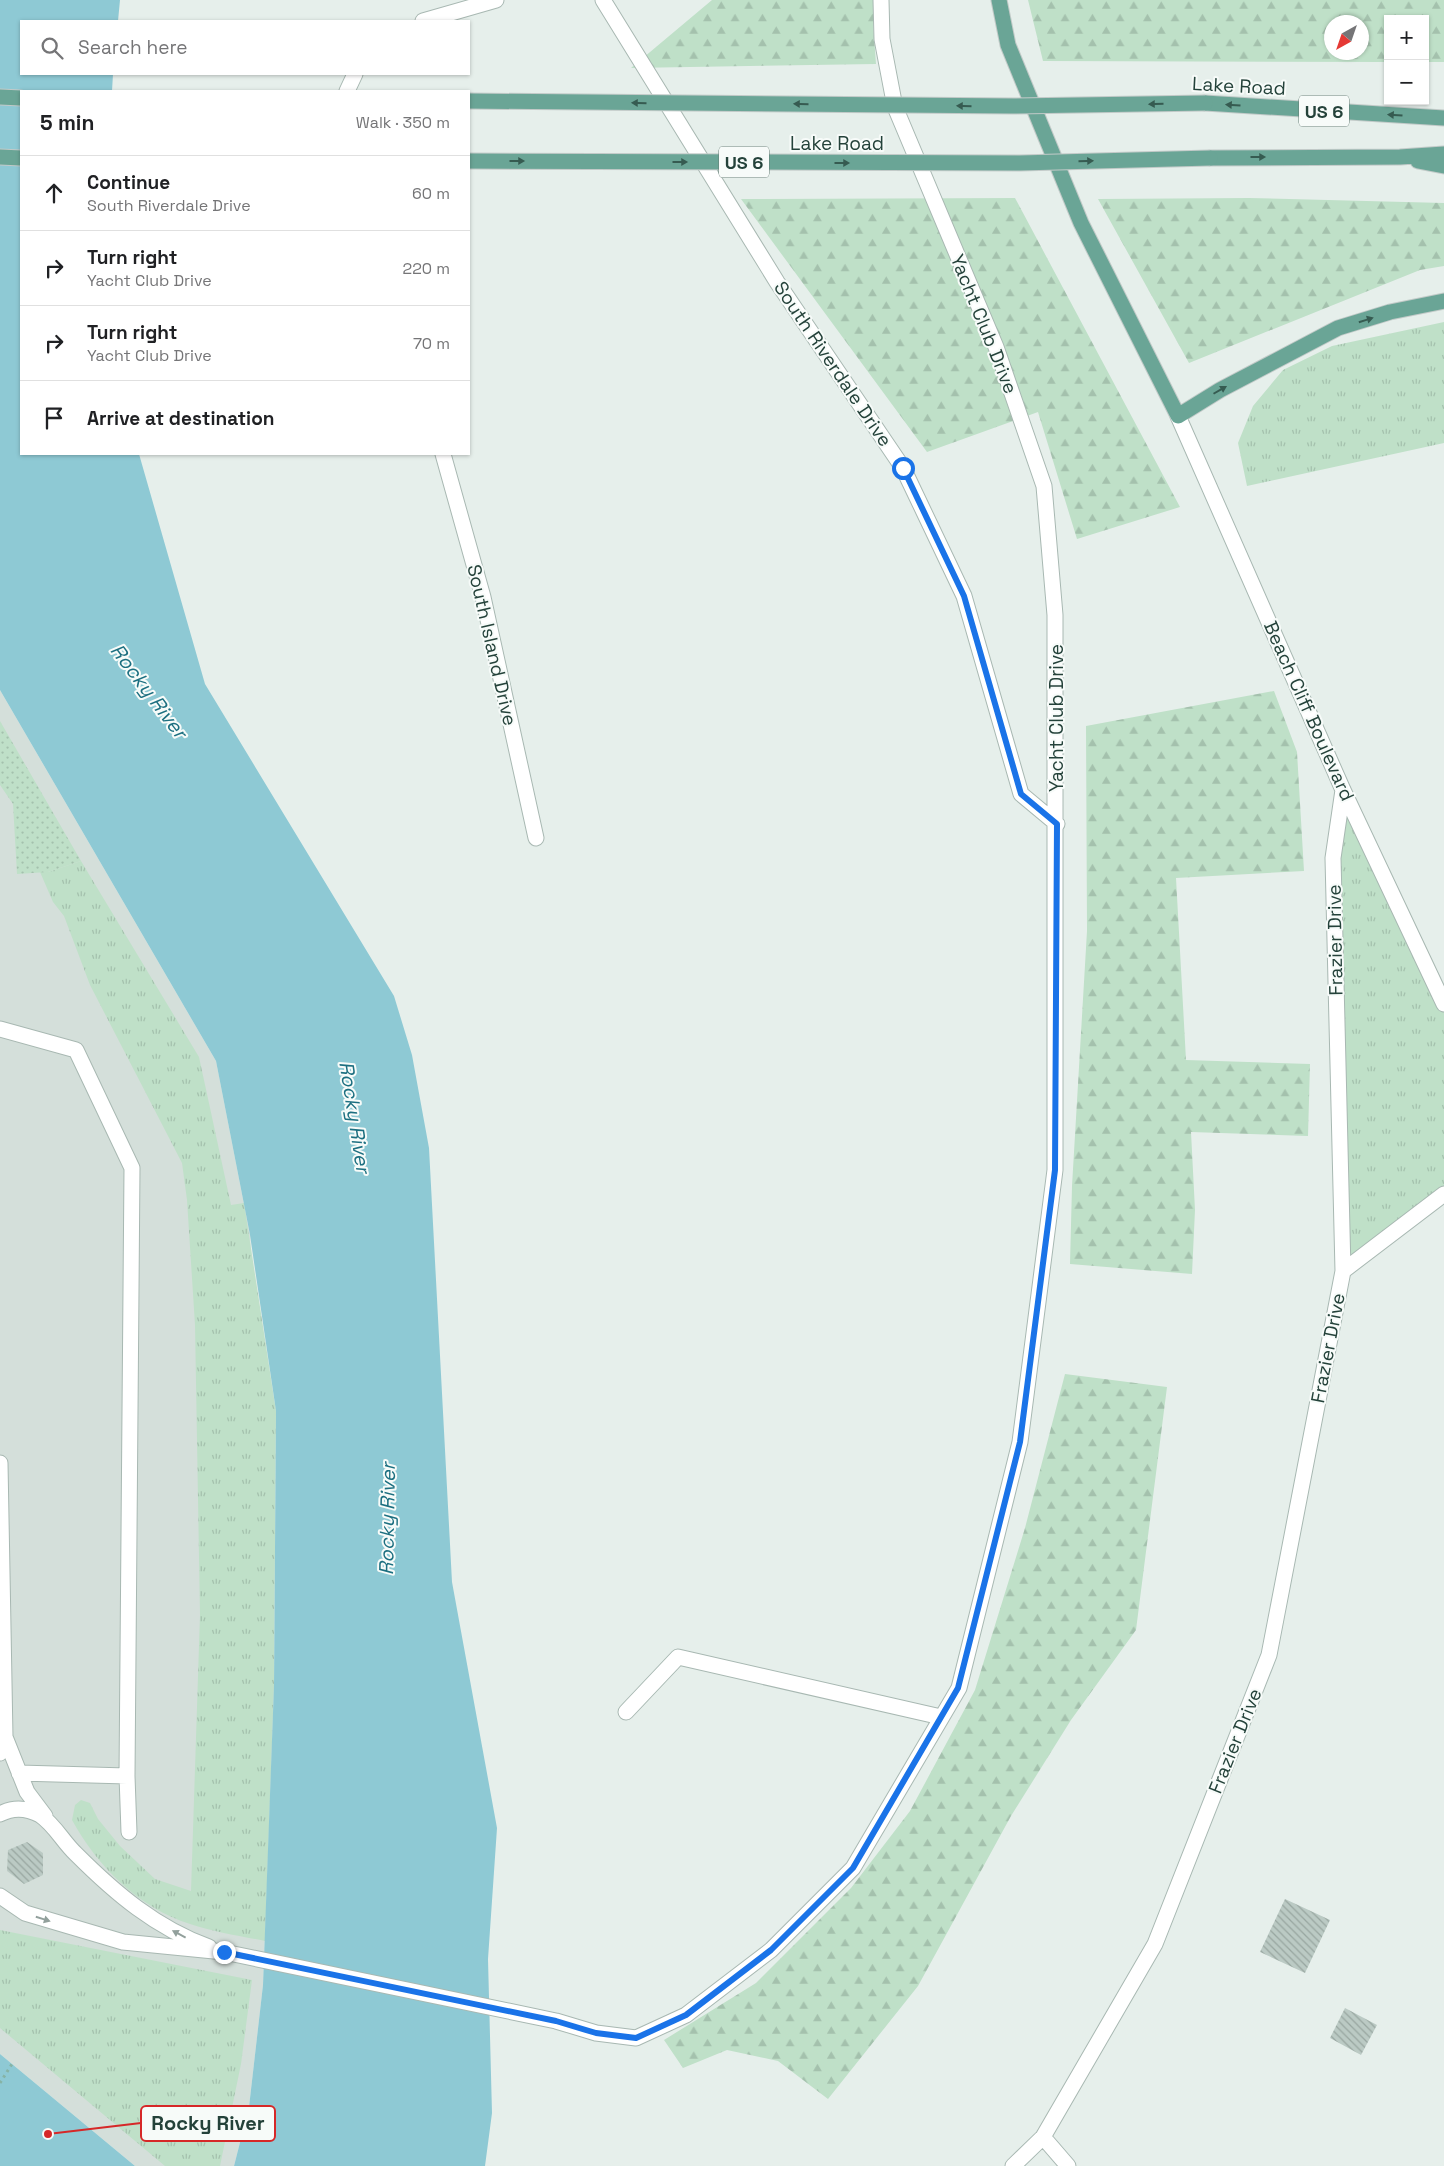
<!DOCTYPE html>
<html lang="en">
<head>
<meta charset="utf-8">
<style>
	body { margin:0; font-family:"Space Grotesk",sans-serif; background:#f6f6f6; color:#202124 }
	.controls { position:absolute; right:15px; top:15px; display:grid; overflow:hidden; border-radius:0px; box-shadow:0 1px 4px #0004 }
	.controls button { width:45px; height:45px; display:grid; place-items:center; padding:0; border:0; border-bottom:1px solid #e0e0e0; background:#fff; color:#202124; font:25px sans-serif }
	.compass { position:absolute; left:1324px; top:15px; width:45px; height:45px; border-radius:50%; background:#fff; box-shadow:0 1px 4px #0004; rotate:220deg }
	.stop { position:absolute; width:15px; height:15px; margin:-11px; border:4px solid #1a73e8; border-radius:50%; background:#fff }
	.stop.end { background:#1a73e8; border-color:#fff; box-shadow:0 1px 5px #0008 }
	.list { margin:0; padding:0; list-style:none }
	h2 { display:flex; justify-content:space-between; align-items:center; height:65px; margin:0; padding:0 20px; font-size:21px }
	h2 small { font-size:16px; font-weight:400; color:#757577 }
	.list li { display:grid; grid-template-columns:32px 1fr auto; gap:15px; align-items:center; box-sizing:border-box; height:75px; padding:0 20px; border-top:1px solid #e0e0e0 }
	.list b { display:block; font-size:19px; white-space:nowrap }
	.list p { margin:0; font-size:16px; white-space:nowrap; color:#757577 }
	.list em { font-size:16px; font-style:normal; color:#757577 }
	.icon { flex:none; width:28px; height:28px; fill:none; stroke:currentColor; stroke-width:2; stroke-linecap:round; stroke-linejoin:round }
	.map { position:relative; flex:none; width:1444px; height:2166px; overflow:hidden }
	.search { position:absolute; background:#fff; box-shadow:0 1px 4px #0004; left:20px; top:20px; width:450px; height:55px; display:flex; align-items:center; gap:12px; box-sizing:border-box; padding:0 18px; border-radius:0px; color:#757577; font-size:19px }
	.panel { position:absolute; background:#fff; box-shadow:0 1px 4px #0004; left:20px; top:90px; width:450px; height:365px; border-radius:0px }
	.map>svg:first-child { display:block }
</style>
</head>
<body>
<div class="map">
<svg width="1444" height="2166" viewBox="0 0 1444 2166">
	<defs>
		<pattern id="grass-tufts" width="24" height="20" patternUnits="userSpaceOnUse" patternTransform="scale(1.25)"><rect width="24" height="20" fill="#bfe0c8"/><path d="M3 7l-1-3M5 7V3M7 7l1-3M15 17l-1-3M17 17v-4M19 17l1-3" fill="none" stroke="#a4c1ad"/></pattern>
		<pattern id="forest-firs" width="22" height="20" patternUnits="userSpaceOnUse" patternTransform="scale(1.25)"><rect width="22" height="20" fill="#bfe0c8"/><path d="M5 1l3.5 6h-7zM16 11l3.5 6h-7z" fill="#a4c1ad"/></pattern>
		<pattern id="garden-dots" width="8" height="8" patternUnits="userSpaceOnUse" patternTransform="scale(1.25)"><rect width="8" height="8" fill="#bfe0c8"/><path d="M2 2h.1M6 6h.1" fill="none" stroke="#a4c1ad" stroke-width="1.8" stroke-linecap="round"/></pattern>
		<pattern id="building-back-hatch" width="6" height="6" patternUnits="userSpaceOnUse" patternTransform="scale(1.25)"><rect width="6" height="6" fill="#bbcac4"/><path d="M-1 5l2 2M0 0l6 6M5-1l2 2" fill="none" stroke="#98a6a0"/></pattern>
	</defs>
	<rect width="100%" height="100%" fill="#e6efeb"/>
	<path fill="#d4dfda" d="M0,690l216,371 34,174 24,450 -11,300 -14,122 -15,59h-99l-135,-112z"/>
	<path fill="url(#grass-tufts)" d="M1444,322v121l-197,43 -9,-43 15,-37 30,-36 49,-24z
		M1343,790l101,214v190l-101,77 -10,-413z
		M81,861l118,196 32,148 13,-2 32,208 -2,274 -9,256c-25,-5 -51,-9 -75,-17 -51,-16 -93,-58 -118,-104l3,-15 6,-5 9,3 8,16 22,27 35,33 36,12 9,-276 -5,-290 -8,-125 -5,-37 -92,-178 -26,-69 -11,-14 -13,-30h8z
		M0,1930l252,50 -11,84 -21,102h-55l-165,-138z"/>
	<path fill="url(#forest-firs)" fill-rule="evenodd" d="M712,0h164l-3,24 3,40 -245,4z
		M1028,0h416v62h-19v-43h-37v43l-345,-1zM1362,22v30h-30v-30z
		M1015,198l165,309 -103,32 -39,-127 -111,40 -186,-253z
		M1249,198l195,5v63l-24,4 -231,93 -91,-164z
		M1274,691l23,61 7,119 -128,7 10,182 124,4 -2,72 -117,-4 4,78 -3,64 -122,-10 2,-78 15,-255 -1,-205z
		M1065,1374l102,13 -31,243 -65,90 -60,96 -93,170 -90,113 -50,-38 -51,-11 -44,18 -19,-28 92,-57 95,-95 59,-77 65,-121 50,-162z"/>
	<path fill="url(#garden-dots)" d="M0,721l81,140 -33,11 -31,2 -4,-70 -13,-19z"/>
	<path fill="#8ec9d4" d="M0,0h120l-2,21h-97v53h92l-1,17h-91v363h118l66,230 189,312 18,59 17,93 23,434 45,246 -9,131 4,154 -7,53h-251l15,-59 14,-122 11,-300 2,-274 -26,-176 -34,-174 -216,-371z
		M0,2054l135,112h-135z"/>
	<path fill="url(#building-back-hatch)" d="M27,1842l16,11v22l-19,9 -17,-13 1,-21z
		M1285,1899l45,21 -25,53 -45,-21z
		M1345,2008l32,17 -16,30 -31,-17z"/>
	<g fill="none" stroke-linecap="round" stroke-linejoin="round">
		<defs>
			<path id="minor" d="M603,0l174,282 126,186 61,128 57,198 36,30
				M423,21l73,-21
				M347,91l8,-17
				M1178,416l165,374 101,214
				M443,454l40,143 53,241
				M0,1029l76,21 56,118 -5,608
				M1343,1271l101,-77
				M0,1463l5,274
				M626,1712l52,-55 263,60
				M0,1753l5,-16 22,55 18,24
				M19,1773l108,3 2,56
				M0,1814c13,-7 27,-6 40,1 15,10 23,27 36,39 39,39 80,74 133,93
				M0,1896l25,17 98,29 101,10 332,69 40,12 40,5 50,-23 85,-65 82,-82 106,-180 61,-246 35,-272v-555l-11,-129 -48,-139 -101,-240 -13,-68 -1,-39
				M1043,2137l25,29
				M1013,2166l30,-29 112,-193 114,-289 74,-384 -10,-413 10,-68"/>
			<path id="major" d="M999,0l9,45 73,178 97,193 42,-26 118,-62 52,-16 54,-11
				M0,97l21,1
				M1205,103l239,15
				M0,157l21,1
				M1210,158l190,-1 44,-3
				M1418,161l26,5"/>
		</defs>
		<use href="#minor" stroke="#a8b8b2" stroke-width="17"/>
		<use href="#major" stroke="#c2cac8" stroke-width="17"/>
		<path stroke="#86b3a5" stroke-width="3" stroke-dasharray="2.5 4" stroke-linecap="butt" d="M0,2083l12,-19"/>
		<use href="#minor" stroke="#fff" stroke-width="15"/>
		<use href="#major" stroke="#6aa596" stroke-width="15"/>
		<defs>
			<path id="major-bridge" d="M469,101l544,5 192,-3
				M469,161l551,2 190,-5"/>
		</defs>
		<use href="#major-bridge" stroke="#c2cac8" stroke-width="17" stroke-linecap="butt"/>
		<use href="#major-bridge" stroke="#6aa596" stroke-width="15"/>
	</g>
	<defs><path id="oneway-solid" d="M-6-.8H1V-3.2L6.5 0L1 3.2V.8H-6Z" transform="scale(1.25)"/></defs>
	<g fill="#365b51">
		<use href="#oneway-solid" transform="translate(639 103) rotate(-179)"/>
		<use href="#oneway-solid" transform="translate(801 104) rotate(-179)"/>
		<use href="#oneway-solid" transform="translate(1156 104) rotate(179)"/>
		<use href="#oneway-solid" transform="translate(1233 105) rotate(-176)"/>
		<use href="#oneway-solid" transform="translate(964 106) rotate(-179)"/>
		<use href="#oneway-solid" transform="translate(1395 115) rotate(-176)"/>
		<use href="#oneway-solid" transform="translate(1258 157)"/>
		<use href="#oneway-solid" transform="translate(517 161)"/>
		<use href="#oneway-solid" transform="translate(1086 161) rotate(-2)"/>
		<use href="#oneway-solid" transform="translate(680 162)"/>
		<use href="#oneway-solid" transform="translate(842 163)"/>
		<use href="#oneway-solid" transform="translate(1366 320) rotate(-17)"/>
		<use href="#oneway-solid" transform="translate(1220 390) rotate(-30)"/>
	</g>
	<g fill="#92a09c">
		<use href="#oneway-solid" transform="translate(43 1919) rotate(17)"/>
		<use href="#oneway-solid" transform="translate(179 1934) rotate(-152)"/>
	</g>
	<g fill="none" stroke-linecap="round" stroke-linejoin="round">
		<path stroke="#1a73e8" stroke-width="6" d="M224,1952l332,69 40,12 40,5 50,-23 85,-65 82,-82 105,-180 62,-246 35,-272 2,-346 -36,-30 -57,-198 -61,-128"/>
	</g>
	<g text-anchor="middle" dominant-baseline="central" stroke-width="4" stroke-linejoin="round" paint-order="stroke">
		<g fill="#f7fbf9" stroke="#637a73" stroke-width="1">
			<rect x="1299" y="95.5" width="50" height="31" rx="4"/>
			<rect x="719" y="146.5" width="50" height="31" rx="4"/>
		</g>
		<g font-size="18" font-weight="bold" fill="#24423a">
			<text x="1324" y="111">US 6</text>
			<text x="744" y="162">US 6</text>
		</g>
		<g font-size="19" fill="#24423a" stroke="#f7fbf9">
			<text transform="translate(1239 86) rotate(3)">Lake Road</text>
			<text x="837" y="143">Lake Road</text>
			<text transform="translate(984 324) rotate(68)">Yacht Club Drive</text>
			<text transform="translate(833 364) rotate(56)">South Riverdale Drive</text>
			<text transform="translate(492 645) rotate(77)">South Island Drive</text>
			<text transform="translate(1309 711) rotate(66)">Beach Cliff Boulevard</text>
			<text transform="translate(1056 718) rotate(-90)">Yacht Club Drive</text>
			<text transform="translate(1335 940) rotate(-91)">Frazier Drive</text>
			<text transform="translate(1328 1348) rotate(-79)">Frazier Drive</text>
			<text transform="translate(1235 1741) rotate(-68)">Frazier Drive</text>
		</g>
		<g font-size="20" font-style="italic" fill="#1c6f80" stroke="#f7fbf9">
			<text transform="translate(149 691) rotate(53)">Rocky River</text>
			<text transform="translate(355 1117) rotate(81)">Rocky River</text>
			<text transform="translate(387 1519) rotate(-89)">Rocky River</text>
		</g>
	</g>
	<path fill="none" stroke="#d62828" stroke-width="2" d="M48 2134L141 2123"/>
	<circle fill="#d62828" stroke="#f7fbf9" stroke-width="2" cx="48" cy="2134" r="5"/>
	<rect fill="#f7fbf9" stroke="#d62828" stroke-width="2" x="141" y="2106" width="134" height="35" rx="5"/>
	<g font-size="20" text-anchor="middle" font-weight="bold" fill="#24423a">
		<text x="208" y="2130">Rocky River</text>
	</g>
</svg>
<div class="controls">
<button>+</button>
<button>−</button>
</div>
<svg class="compass" viewBox="-18 -18 36 36"><path d="M0-13l5 13h-10z" fill="#e53935"/><path d="M0 13l5-13h-10z" fill="#757577"/></svg>
<div class="stop" style="left:903px;top:468px"></div>
<div class="stop end" style="left:224px;top:1952px"></div>
<div class="search"><svg class="icon" aria-label="search" viewBox="0 0 24 24"><circle cx="10" cy="10" r="6"/><path d="M15 15l6 6"/></svg>Search here</div>
<section class="panel">
<h2>5 min<small>Walk · 350 m</small></h2>
<ul class="list">
<li><svg class="icon" aria-label="ahead" viewBox="0 0 24 24"><path d="M12 20V5M6 11l6-6 6 6"/></svg><div><b>Continue</b><p>South Riverdale Drive</p></div><em>60 m</em></li>
<li><svg class="icon" aria-label="right" viewBox="0 0 24 24"><path d="M7 20v-9h11M14 6l5 5-5 5"/></svg><div><b>Turn right</b><p>Yacht Club Drive</p></div><em>220 m</em></li>
<li><svg class="icon" aria-label="right" viewBox="0 0 24 24"><path d="M7 20v-9h11M14 6l5 5-5 5"/></svg><div><b>Turn right</b><p>Yacht Club Drive</p></div><em>70 m</em></li>
<li><svg class="icon" aria-label="arrive" viewBox="0 0 24 24"><path d="M6 21V4h12l-3 4 3 4H6"/></svg><div><b>Arrive at destination</b></div></li>
</ul>
</section>
</div>
</body>
</html>
